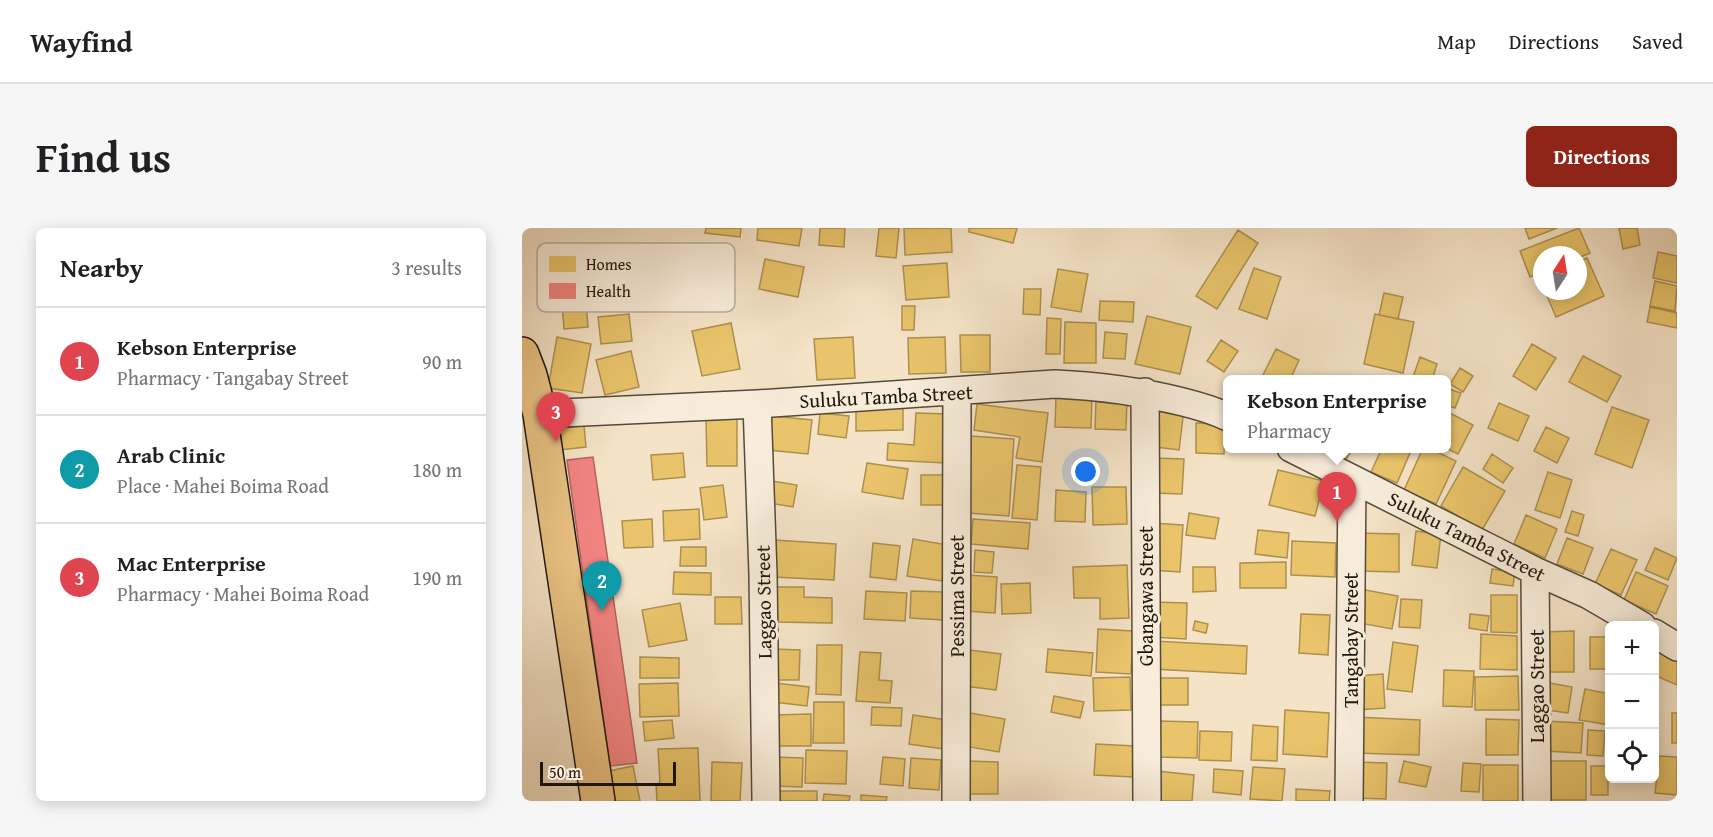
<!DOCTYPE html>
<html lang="en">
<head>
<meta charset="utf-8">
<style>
	body { margin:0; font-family:"Gentium Book Plus",serif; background:#f6f6f6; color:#202124 }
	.controls { position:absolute; right:18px; bottom:18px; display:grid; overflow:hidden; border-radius:9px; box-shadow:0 3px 15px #0003 }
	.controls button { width:54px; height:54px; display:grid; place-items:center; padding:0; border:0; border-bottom:2px solid #e0e0e0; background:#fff; color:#202124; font:30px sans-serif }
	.compass { position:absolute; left:1011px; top:18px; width:54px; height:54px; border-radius:50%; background:#fff; box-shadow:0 3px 15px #0003; rotate:12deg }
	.scale { position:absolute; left:18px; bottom:15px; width:136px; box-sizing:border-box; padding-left:6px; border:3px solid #20170c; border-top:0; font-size:16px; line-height:21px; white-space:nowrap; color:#20170c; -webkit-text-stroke:4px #f8eddb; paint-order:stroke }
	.you { position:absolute; left:564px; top:244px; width:21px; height:21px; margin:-15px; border:4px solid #fff; border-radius:50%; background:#1a73e8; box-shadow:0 0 0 9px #1a73e833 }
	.badge { display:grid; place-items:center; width:39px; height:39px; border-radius:50%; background:#8f2418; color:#fff; font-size:20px; font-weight:700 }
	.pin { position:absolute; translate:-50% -50px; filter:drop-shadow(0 2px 3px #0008) }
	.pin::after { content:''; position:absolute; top:32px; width:21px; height:18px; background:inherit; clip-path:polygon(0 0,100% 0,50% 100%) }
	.popup { position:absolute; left:701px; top:147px; width:228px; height:78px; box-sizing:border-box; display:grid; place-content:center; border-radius:9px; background:#fff; filter:drop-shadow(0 2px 4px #0005); font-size:20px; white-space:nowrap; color:#757577 }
	.popup b { font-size:22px; color:#202124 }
	.popup::after { content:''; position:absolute; left:50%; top:100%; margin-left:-12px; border:12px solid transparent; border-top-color:#fff }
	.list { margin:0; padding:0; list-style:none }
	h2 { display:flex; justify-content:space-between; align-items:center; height:78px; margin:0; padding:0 24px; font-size:26px }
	h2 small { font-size:20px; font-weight:400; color:#757577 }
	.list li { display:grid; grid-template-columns:39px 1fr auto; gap:18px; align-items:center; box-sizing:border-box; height:108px; padding:0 24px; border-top:2px solid #e0e0e0 }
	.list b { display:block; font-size:22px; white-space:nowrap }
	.list p { margin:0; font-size:20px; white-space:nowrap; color:#757577 }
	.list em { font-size:20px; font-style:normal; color:#757577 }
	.icon { flex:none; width:33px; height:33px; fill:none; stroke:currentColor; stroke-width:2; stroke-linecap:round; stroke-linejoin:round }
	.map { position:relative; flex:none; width:1155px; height:573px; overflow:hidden; border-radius:9px }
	header { display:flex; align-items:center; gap:36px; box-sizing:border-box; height:84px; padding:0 30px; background:#fff; border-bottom:2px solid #e0e0e0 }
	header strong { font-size:28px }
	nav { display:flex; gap:33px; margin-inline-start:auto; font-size:21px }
	.intro { display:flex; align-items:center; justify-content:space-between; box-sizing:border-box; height:144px; padding:0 36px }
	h1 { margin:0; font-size:42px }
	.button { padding:15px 27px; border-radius:9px; background:#8f2418; color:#fff; font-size:21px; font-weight:700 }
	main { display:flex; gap:36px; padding:0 36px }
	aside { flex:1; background:#fff; border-radius:9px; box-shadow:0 3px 15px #0003 }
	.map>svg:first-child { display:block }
</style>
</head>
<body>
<header>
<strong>Wayfind</strong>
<nav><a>Map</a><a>Directions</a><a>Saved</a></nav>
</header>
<div class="intro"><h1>Find us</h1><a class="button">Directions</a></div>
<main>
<aside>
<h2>Nearby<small>3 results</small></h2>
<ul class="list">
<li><span class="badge" style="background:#e0444e">1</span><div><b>Kebson Enterprise</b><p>Pharmacy · Tangabay Street</p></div><em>90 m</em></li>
<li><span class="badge" style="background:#0f9aa8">2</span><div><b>Arab Clinic</b><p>Place · Mahei Boima Road</p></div><em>180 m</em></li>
<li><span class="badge" style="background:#e0444e">3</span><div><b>Mac Enterprise</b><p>Pharmacy · Mahei Boima Road</p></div><em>190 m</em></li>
</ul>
</aside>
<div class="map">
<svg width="1155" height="573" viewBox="0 0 1155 573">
	<rect width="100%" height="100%" fill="#f4e3c7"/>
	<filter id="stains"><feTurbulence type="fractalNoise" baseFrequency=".00333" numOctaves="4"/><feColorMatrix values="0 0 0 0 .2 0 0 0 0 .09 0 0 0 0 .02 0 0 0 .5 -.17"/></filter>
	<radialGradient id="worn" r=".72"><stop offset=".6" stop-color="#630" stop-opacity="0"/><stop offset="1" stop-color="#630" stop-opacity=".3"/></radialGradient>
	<path fill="#e9c46a" stroke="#ad904e" stroke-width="1.5" d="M184,0h35l-1,9 -35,-4z
		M236,0h44l-3,18 -42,-6z
		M298,0h25l-1,19 -25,-2z
		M357,0h20l-3,30 -20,-2z
		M382,0h47l1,24 -47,3z
		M447,0h48l-4,15 -44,-11z
		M1003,0h32l-28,11z
		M1057,0l11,25 -12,5v-3h-36v17l-12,5 -10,-26z
		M1097,0h18l3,17 -17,4z
		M716,2l20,13 -41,66 -21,-13z
		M1136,24l19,4v27l-24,-5z
		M46,25l14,28 -31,16 -14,-29z
		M119,29l9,16 -17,9 -9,-16z
		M1065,30l17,38 -48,21 -11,-26h33v-29z
		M243,31l39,8 -6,30 -39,-8z
		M425,35l2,34 -43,3 -3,-34z
		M732,40l27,9 -14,42 -28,-10z
		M536,41l30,5 -7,38 -30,-5z
		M1133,53l22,5 -2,25 -25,-5z
		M502,61h17l-1,26 -17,-1z
		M862,65l19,4 -5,22 -19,-4z
		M578,73l34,1 -1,20 -34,-2z
		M64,74l2,25 -24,2 -2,-25z
		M380,78h13l-1,24h-12z
		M1128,79l27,6v15l-30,-6z
		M107,86l3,27 -31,3 -3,-27z
		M853,86l39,8 -11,51 -39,-9z
		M625,88l44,11 -11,47 -45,-10z
		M525,90l14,1 -1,35h-14z
		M543,94l31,1v40h-32z
		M209,95l9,46 -38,7 -10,-45z
		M583,104l22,2 -2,25 -22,-1z
		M438,107h30v37h-29z
		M35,109l34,7 -9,49 -34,-5z
		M331,109l2,41 -38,2 -3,-41z
		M423,109l1,36 -37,1 -1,-36z
		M699,112l17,11 -14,21 -17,-11z
		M1010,116l24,14 -20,32 -23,-14z
		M754,121l23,11 -9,20h-18l-9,-5z
		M109,123l8,36 -34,8 -9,-35z
		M1061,128l38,20 -14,26 -38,-20z
		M898,129l17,7 -5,16h-20z
		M938,140l13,8 -10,16 -13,-8z
		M924,160l15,5 -6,15 -9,-3z
		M534,167l36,1 -1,32 -36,-1z
		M574,172l31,1 -1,29 -31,-1z
		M334,175h47v27l-47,1z
		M977,175l30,13 -11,25 -30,-13z
		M455,176l71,9 -6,49 -26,-4 4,-21 -46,-7z
		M631,177l31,4 -5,41 -31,-4z
		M1090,179l37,13 -17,48 -37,-14z
		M924,183l27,14 -15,29 -12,-6z
		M298,185l29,3 -3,22 -28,-4z
		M394,185l33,1 -3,49 -59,-3 1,-17 26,2z
		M250,188l40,4 -4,34 -40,-4z
		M184,191h31v47h-30z
		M674,195l29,1 -1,30 -28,-1z
		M62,198l2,21 -27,3 -2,-22z
		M1024,199l23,11 -12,25 -23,-12z
		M449,208l43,3 -5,77 -42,-3z
		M802,220h29l-8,13z
		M860,220h18l10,5 -13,30 -26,-11z
		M901,220h6l27,13 -20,43 -32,-14z
		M161,225l2,24 -32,3 -2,-25z
		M970,226l21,14 -10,15 -20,-14z
		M632,230l30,1 -2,35 -30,-1z
		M345,235l41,6 -5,30 -41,-7z
		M495,237l24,2 -4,53 -25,-2z
		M941,239l42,24 -23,39 -41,-24z
		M756,242l46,11 -9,35 -46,-11z
		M1026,244l24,8 -12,38 -25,-8z
		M399,247h33v30h-33z
		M250,253l25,4 -4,22 -24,-4z
		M201,257l4,32 -23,3 -4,-32z
		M570,259h34l1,37 -34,1z
		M534,262l30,2 -1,30 -30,-1z
		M177,281l1,30 -36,2 -1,-30z
		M1050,283l12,4 -6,21 -13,-4z
		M667,285l30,5 -4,21 -29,-4z
		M1004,287l31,14 -12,29 -31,-14z
		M130,291l1,28 -29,1 -2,-27z
		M451,291l57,4 -2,26 -57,-5z
		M630,295l31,2 -3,47 -30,-2z
		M736,302l31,3 -2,25 -32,-4z
		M894,303l25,3 -4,34 -25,-3z
		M836,305l41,1v38l-42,-1z
		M1045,310l26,10 -10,26 -26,-10z
		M391,311l35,6 -6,36 -35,-5z
		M252,312l62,4 -2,36 -61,-3z
		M770,313l44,2 -1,34 -44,-2z
		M351,315l27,3 -4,34 -26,-3z
		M159,319h25v19h-26z
		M1133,320l22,10 -9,22 -23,-10z
		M1089,321l26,11 -16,35 -26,-11z
		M453,322l19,2 -2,21 -18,-1z
		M764,334v26h-46v-25z
		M605,337l2,53 -29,1v-21h-26l-1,-31z
		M671,339h22l1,24 -23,1z
		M970,341l23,3 -2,14 -23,-3z
		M152,344l37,1v22l-38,-1z
		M1114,344l32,14 -12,28 -32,-14z
		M446,347l29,2 -2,36 -30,-2z
		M508,355l1,30 -29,1 -1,-30z
		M253,359h29v10l28,1v25l-57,-1z
		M838,361l38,7 -6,33 -38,-7z
		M344,363l41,2 -2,28 -41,-2z
		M389,363l33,1 -1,28 -33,-2z
		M969,367h26v38l-26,-1z
		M193,369h26l1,27h-27z
		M879,371l21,1 -2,28 -21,-1z
		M631,374l34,1 -1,36 -35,-2z
		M158,375l7,37 -38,7 -7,-37z
		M779,386l29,1 -2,40 -29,-2z
		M948,386l19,2 -2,15 -18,-3z
		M673,393l13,3 -2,9 -13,-3z
		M576,401l35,2 -2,43 -35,-2z
		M1052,403v41h-33v-40z
		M959,406l36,2v34l-37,-1z
		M1068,409h19v32h-19z
		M631,413l94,5 -1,28 -94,-5z
		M871,414l25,4 -6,46 -25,-3z
		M295,417h25l-1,50 -25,-1z
		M1137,420l18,8v29l-23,-10v-16z
		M251,421l27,1 -1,30h-26z
		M526,421l45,4 -2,23 -45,-4z
		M447,422l32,4 -5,36 -32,-4z
		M338,424l21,1 -2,27 13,1 -2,22 -34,-2z
		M118,429l39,1v20h-39z
		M922,442l30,1 -2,36 -29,-1z
		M861,446l2,34 -28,2 -2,-34z
		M996,448l1,34h-44v-33z
		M608,449l1,33 -37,1 -1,-33z
		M629,450h37v27h-37z
		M1022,454l28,5 -4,26 -28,-4z
		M156,455l1,33 -39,1 -1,-33z
		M253,455l34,4 -2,19 -34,-4z
		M1063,461l25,5v31l-31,-5z
		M532,468l30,6 -4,16 -29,-6z
		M292,474h30v41h-31z
		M350,479l30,1 -1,18 -30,-1z
		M763,482l44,3 -2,44 -44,-3z
		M448,485l35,6 -6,33 -35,-6z
		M1150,485h5v30h-5z
		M289,486v32h-37v-31z
		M391,487l34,5 -4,29 -34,-5z
		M833,489l65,3 -1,35 -65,-2z
		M964,491l33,1 -1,35h-32z
		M150,492l2,18 -29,3 -2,-19z
		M636,493l40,1 -1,36 -40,-1z
		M1023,493l38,2 -2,30 -37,-2z
		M731,497l25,2 -1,34 -26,-1z
		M1066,502l17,1 -2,25 -16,-1z
		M678,503l32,1 -1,29 -32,-1z
		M574,516l39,2 -1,31 -40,-2z
		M176,520l2,53h-43l-1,-17 4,-1 -2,-34z
		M284,522l41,1 -1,33 -41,-1z
		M1137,528l18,1v38l-22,-2z
		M251,529l30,1 -1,29 -30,-1z
		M361,529l22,2 -2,27 -23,-2z
		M389,530l30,2 -2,30 -30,-2z
		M444,533l32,1v32h-33z
		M882,533l27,6 -5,20 -27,-5z
		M1021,533h43v39h-43z
		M190,534l30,1 -2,38h-29z
		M832,534l33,1 -1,36 -32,-1z
		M941,535l18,1 -2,28 -18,-1z
		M961,537h35v36h-35z
		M111,538l7,35h-30l-6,-29z
		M1069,538h17v29h-17z
		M731,539l32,2 -3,32 -32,-2z
		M692,541l29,2 -2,24 -28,-3z
		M635,543l37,4 -2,26h-38z
		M774,561l34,2 -1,10h-33z
		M251,563h44v10h-44z
		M302,566l26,2 -1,5h-26z
		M339,567l26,2 -1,4h-25z"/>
	<path fill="#f28482" stroke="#b3635f" stroke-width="1.5" d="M71,229l44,306 -27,3 -43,-306z"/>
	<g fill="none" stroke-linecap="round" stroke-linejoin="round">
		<defs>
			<path id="minor" d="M623,164l2,409
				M235,176l6,170 3,227
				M18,186l217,-10 298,-20c45,2 84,7 128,18 16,4 30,8 45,15
				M769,220l244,123 54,24 53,31
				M1013,343l2,230
				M1132,405l23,14
				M434,573l1,-409
				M827,573l3,-322"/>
			<path id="major" d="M0,126l8,21 10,39 58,387"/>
		</defs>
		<use href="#minor" stroke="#554a3b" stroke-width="30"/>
		<use href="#major" stroke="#20170c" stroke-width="36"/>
		<use href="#minor" stroke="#f8eddb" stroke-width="27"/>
		<use href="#major" stroke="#eac284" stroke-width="33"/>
	</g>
	<g text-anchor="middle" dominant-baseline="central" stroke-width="6" stroke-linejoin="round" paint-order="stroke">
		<g font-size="20" fill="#20170c" stroke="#f8eddb">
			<text transform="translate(364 168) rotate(-3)">Suluku Tamba Street</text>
			<text transform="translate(945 308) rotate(27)">Suluku Tamba Street</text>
			<text transform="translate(434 368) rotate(-90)">Pessima Street</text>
			<text transform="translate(623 368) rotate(-90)">Gbangawa Street</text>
			<text transform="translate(241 374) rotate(-91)">Laggao Street</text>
			<text transform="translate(828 412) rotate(-90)">Tangabay Street</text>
			<text transform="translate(1014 458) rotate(-90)">Laggao Street</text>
		</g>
	</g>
	<rect x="15" y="15" width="198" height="69" rx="9" fill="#f8eddb" stroke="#b7ad9d" stroke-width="1.5"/>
	<rect x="27" y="28" width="27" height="16" fill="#e9c46a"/>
	<rect x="27" y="55" width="27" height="16" fill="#f28482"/>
	<g font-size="16" fill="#20170c">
		<text x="64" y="42">Homes</text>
		<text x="64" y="69">Health</text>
	</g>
	<rect width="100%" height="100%" filter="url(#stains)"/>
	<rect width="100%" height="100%" fill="url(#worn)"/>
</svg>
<div class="controls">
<button>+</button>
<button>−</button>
<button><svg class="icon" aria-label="locate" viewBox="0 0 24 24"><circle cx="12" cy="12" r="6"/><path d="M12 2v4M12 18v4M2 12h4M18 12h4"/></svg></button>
</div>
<svg class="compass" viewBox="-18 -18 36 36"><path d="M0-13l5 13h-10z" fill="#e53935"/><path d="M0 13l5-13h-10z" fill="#757577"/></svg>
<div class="scale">50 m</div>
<div class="you"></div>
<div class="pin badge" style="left:815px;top:294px;background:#e0444e">1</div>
<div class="popup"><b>Kebson Enterprise</b>Pharmacy</div>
<div class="pin badge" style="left:80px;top:383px;background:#0f9aa8">2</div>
<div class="pin badge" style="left:34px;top:214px;background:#e0444e">3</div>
</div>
</main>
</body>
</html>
